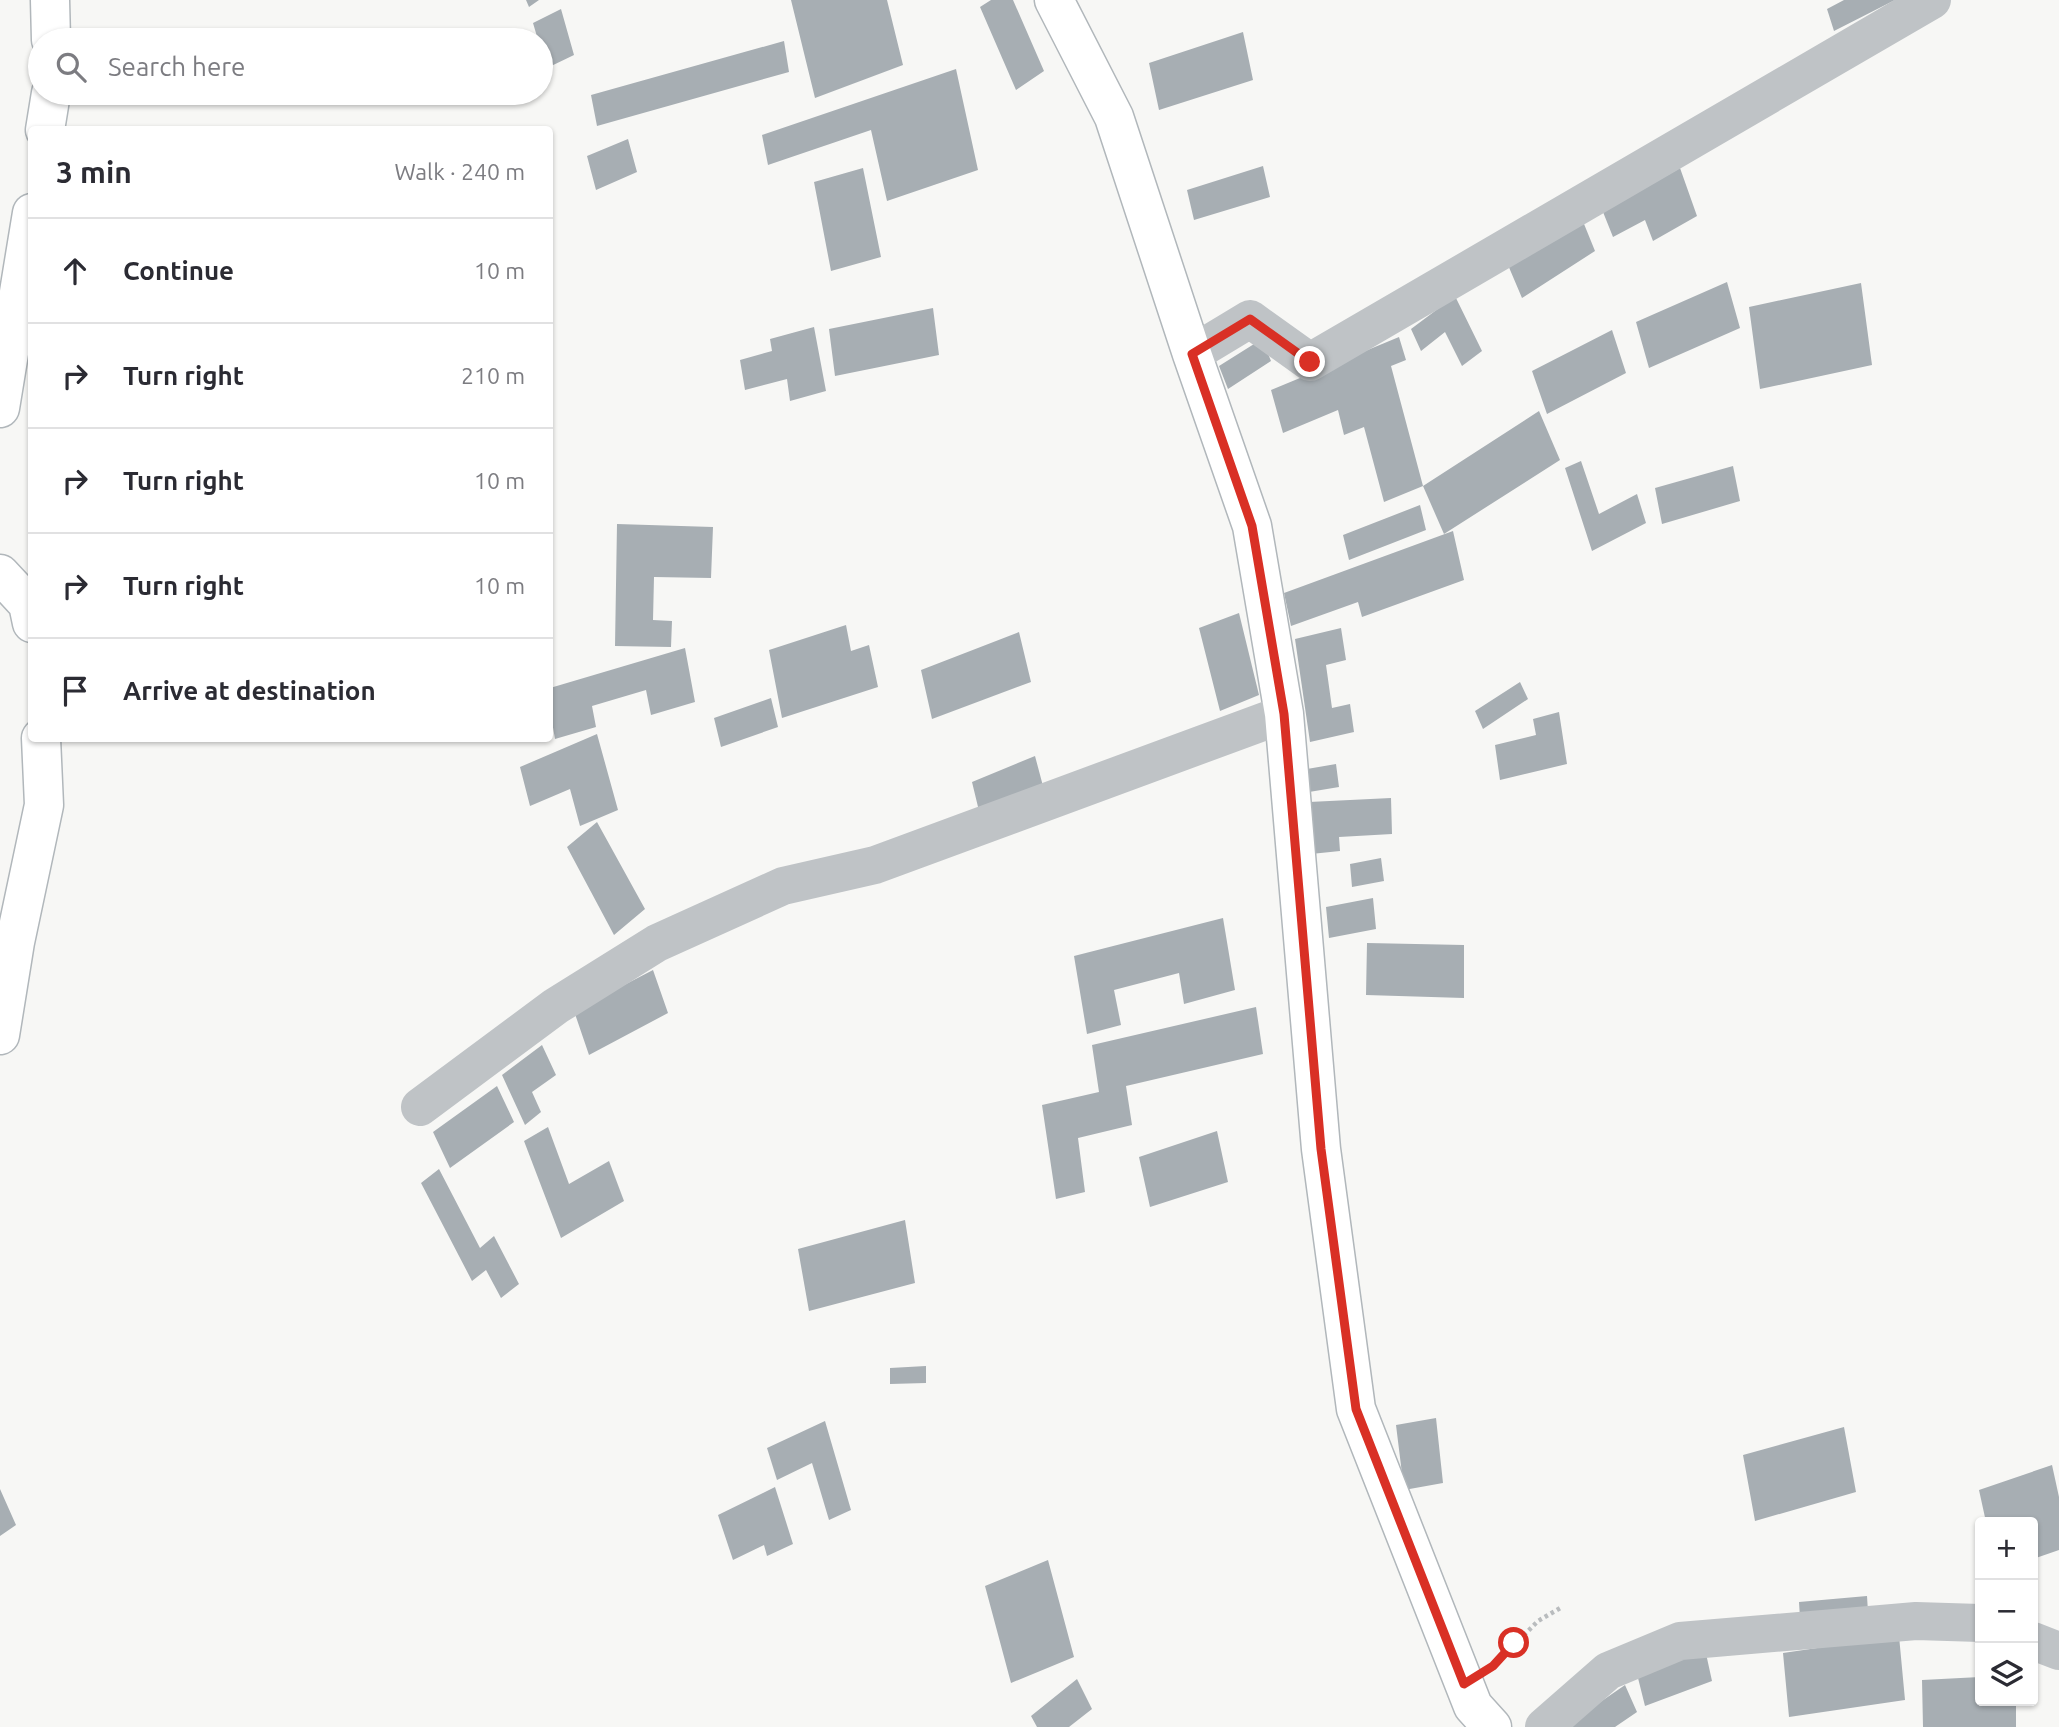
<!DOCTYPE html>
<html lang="en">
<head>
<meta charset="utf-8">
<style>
	body { margin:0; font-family:Ubuntu,sans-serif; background:#f2f2f3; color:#2b2b33 }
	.controls { position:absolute; right:21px; bottom:21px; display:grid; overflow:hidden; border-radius:7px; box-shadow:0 2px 5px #0004 }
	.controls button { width:63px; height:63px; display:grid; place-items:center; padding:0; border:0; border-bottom:2px solid #e1e1e2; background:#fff; color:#2b2b33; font:35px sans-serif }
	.stop { position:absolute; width:21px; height:21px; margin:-16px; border:5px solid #d93025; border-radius:50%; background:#fff }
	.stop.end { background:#d93025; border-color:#fff; box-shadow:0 2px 7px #0008 }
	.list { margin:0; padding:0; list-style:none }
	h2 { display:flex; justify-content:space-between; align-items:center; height:91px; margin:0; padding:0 28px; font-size:30px }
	h2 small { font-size:23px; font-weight:400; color:#7c7c81 }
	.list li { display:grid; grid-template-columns:46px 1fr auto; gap:21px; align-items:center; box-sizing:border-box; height:105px; padding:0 28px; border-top:2px solid #e1e1e2 }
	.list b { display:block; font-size:26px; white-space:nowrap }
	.list em { font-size:23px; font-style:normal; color:#7c7c81 }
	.icon { flex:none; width:38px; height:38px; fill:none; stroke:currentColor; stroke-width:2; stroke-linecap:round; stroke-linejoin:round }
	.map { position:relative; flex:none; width:2059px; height:1727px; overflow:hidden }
	.search { position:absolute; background:#fff; box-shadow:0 2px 5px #0004; left:28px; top:28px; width:525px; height:77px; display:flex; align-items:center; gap:18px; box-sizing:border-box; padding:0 24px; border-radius:38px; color:#7c7c81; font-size:26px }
	.panel { position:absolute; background:#fff; box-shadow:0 2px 5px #0004; left:28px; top:126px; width:525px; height:616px; border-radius:7px }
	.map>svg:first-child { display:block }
</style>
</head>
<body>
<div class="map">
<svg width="2059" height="1727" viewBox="0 0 2059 1727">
	<rect width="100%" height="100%" fill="#f7f7f5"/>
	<path fill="#a7aeb3" d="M526,0h13l-10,7z
		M791,0h96l16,65 -88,33z
		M991,0h22l31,71 -28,19 -36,-83z
		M1844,0h51l-61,31 -7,-22z
		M561,9l13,46 -27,13 -6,-19v-9h-3l-5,-17z
		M1243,32l10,48 -94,30 -10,-47z
		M784,41l5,31 -192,54 -6,-31z
		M956,69l22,101 -91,31 -16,-71 -103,35 -6,-30z
		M628,139l9,33 -41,18 -9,-34z
		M1263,166l7,31 -76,23 -7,-30z
		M863,168l18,89 -50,14 -17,-89z
		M1680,168l17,48 -44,25 -8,-21 -32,17 -10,-25z
		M1582,219l13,32 -73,47 -14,-33z
		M1727,282l13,46 -91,40 -13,-46z
		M1861,283l11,82 -112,24 -11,-82z
		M1455,296l27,55 -20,15 -17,-34 -24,19 -10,-22z
		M933,308l6,47 -104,21 -6,-47z
		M814,327l12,64 -36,10 -3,-22 -42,11 -5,-30 32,-9 -2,-12z
		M1612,330l14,43 -79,41 -15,-43z
		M1399,337l7,23 -15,6 32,120 -39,16 -20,-75 -20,8 -6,-25 -55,23 -12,-43z
		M1262,339l9,22 -43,28 -9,-23z
		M1539,411l21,49 -116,74 -21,-48z
		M1581,461l18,53 38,-20 9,29 -54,28 -27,-83z
		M1733,466l7,35 -78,23 -7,-36z
		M1420,505l6,25 -77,30 -6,-25z
		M617,524l96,3 -2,51 -57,-1 -1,43 19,1 -1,26 -56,-1z
		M1453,531l11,49 -102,37 -4,-15 -67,24 -7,-33z
		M1239,613l20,82 -39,16 -21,-83z
		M846,625l5,26 18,-6 9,42 -96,31 -13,-68z
		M1341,628l5,32 -20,5 6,43 18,-4 4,28 -44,10 -15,-103z
		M1019,632l12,50 -99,37 -11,-49z
		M685,648l10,54 -44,13 -5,-25 -54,16 4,21 -41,12 -5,-29v-22z
		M1520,682l8,17 -45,30 -8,-18z
		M771,698l7,29 -57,20 -7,-29z
		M1559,712l8,52 -67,16 -5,-35 41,-10 -3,-16z
		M597,734l21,76 -38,16 -10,-37 -40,17 -10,-39z
		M1035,756l8,30 -64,25 -7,-29z
		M1336,764l3,23 -30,5 -2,-23z
		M1391,798l1,36 -53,3 1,14 -29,3 -2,-52z
		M597,822l48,87 -31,26 -47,-88z
		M1381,858l3,23 -32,6 -2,-23z
		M1373,898l3,31 -47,9 -3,-31z
		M1223,918l12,72 -51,14 -5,-31 -65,17 7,35 -34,9 -13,-78z
		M1367,943l97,2v53l-98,-3z
		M653,970l15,43 -79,42 -15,-44z
		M1256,1007l7,47 -137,32 6,39 -54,13 7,54 -29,7 -14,-94 57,-13 -7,-47z
		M542,1045l14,30 -24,17 9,20 -16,13 -23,-50z
		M497,1086l17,36 -64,46 -17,-36z
		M548,1127l21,57 40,-23 15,40 -63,37 -37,-97z
		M1217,1131l11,51 -78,25 -11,-50z
		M439,1169l41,79 14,-12 25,48 -18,14 -15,-28 -14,11 -51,-98z
		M905,1220l10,63 -106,28 -11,-62z
		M926,1366v17l-36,1v-16z
		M1436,1418l7,65 -39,7 -8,-65z
		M825,1421l26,89 -22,10 -17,-57 -35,17 -10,-32z
		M1844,1427l12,65 -101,29 -12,-66z
		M2052,1465l7,32v53l-26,9v-37h-47l-7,-32z
		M775,1487l18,57 -26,12 -3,-11 -31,15 -15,-45z
		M0,1489l16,36 -16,11z
		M1048,1560l26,97 -63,26 -26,-97z
		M1867,1596l1,16 -68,6 -1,-16z
		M1899,1636l6,64 -116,17 -6,-64z
		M1705,1649l7,32 -67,25 -8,-32z
		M1980,1677v24h36v26h-93l-1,-47z
		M1077,1679l15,30 -23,18h-32l-6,-11z
		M1625,1685l12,27 -22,15h-51z"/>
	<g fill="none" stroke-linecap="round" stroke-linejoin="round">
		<defs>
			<path id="secondary" d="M50,0l1,40
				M1054,0l60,117 78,237 60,172 32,188 37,435 35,260 117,297 19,21
				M45,130l6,-37
				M0,408l32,-195
				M0,574l28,30 4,19
				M0,1035l15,-93 29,-137 -3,-67"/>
		</defs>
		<use href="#secondary" stroke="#b1b7bb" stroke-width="41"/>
		<path stroke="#b9bcbe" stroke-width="4.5" stroke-dasharray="3.5 3.5" stroke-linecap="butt" d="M1499,1660l39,-39 24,-14"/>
		<path stroke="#bfc3c6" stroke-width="38" d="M1192,354l58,-35 60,43 622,-362
			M420,1107l136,-101 101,-63 126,-57 92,-21 409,-151
			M2033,1641l26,10
			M1544,1727l64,-56 72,-30 236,-20 64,2"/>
		<use href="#secondary" stroke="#fff" stroke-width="38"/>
	</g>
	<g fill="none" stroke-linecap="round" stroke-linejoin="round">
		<path stroke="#d93025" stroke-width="9" d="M1310,362l-60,-43 -58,35 60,172 32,188 37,435 35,260 108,275 29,-18 21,-23"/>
	</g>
</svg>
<div class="controls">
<button>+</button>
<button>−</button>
<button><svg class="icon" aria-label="layers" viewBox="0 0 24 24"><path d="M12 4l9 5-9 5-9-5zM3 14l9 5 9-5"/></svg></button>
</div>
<div class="stop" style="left:1514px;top:1643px"></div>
<div class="stop end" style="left:1310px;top:362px"></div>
<div class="search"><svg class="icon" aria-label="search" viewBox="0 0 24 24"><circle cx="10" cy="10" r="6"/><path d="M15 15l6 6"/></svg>Search here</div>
<section class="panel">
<h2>3 min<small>Walk · 240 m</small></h2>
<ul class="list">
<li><svg class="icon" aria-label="ahead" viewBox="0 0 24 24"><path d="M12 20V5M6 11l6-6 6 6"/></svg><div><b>Continue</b></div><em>10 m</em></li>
<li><svg class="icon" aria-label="right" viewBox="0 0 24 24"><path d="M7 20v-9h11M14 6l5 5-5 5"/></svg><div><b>Turn right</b></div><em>210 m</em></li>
<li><svg class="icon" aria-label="right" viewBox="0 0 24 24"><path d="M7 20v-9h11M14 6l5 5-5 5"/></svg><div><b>Turn right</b></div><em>10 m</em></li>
<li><svg class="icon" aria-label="right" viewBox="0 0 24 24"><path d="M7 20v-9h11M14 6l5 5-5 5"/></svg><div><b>Turn right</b></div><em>10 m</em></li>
<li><svg class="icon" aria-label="arrive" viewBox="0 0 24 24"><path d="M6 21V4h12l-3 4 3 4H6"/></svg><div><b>Arrive at destination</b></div></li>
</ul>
</section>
</div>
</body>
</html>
